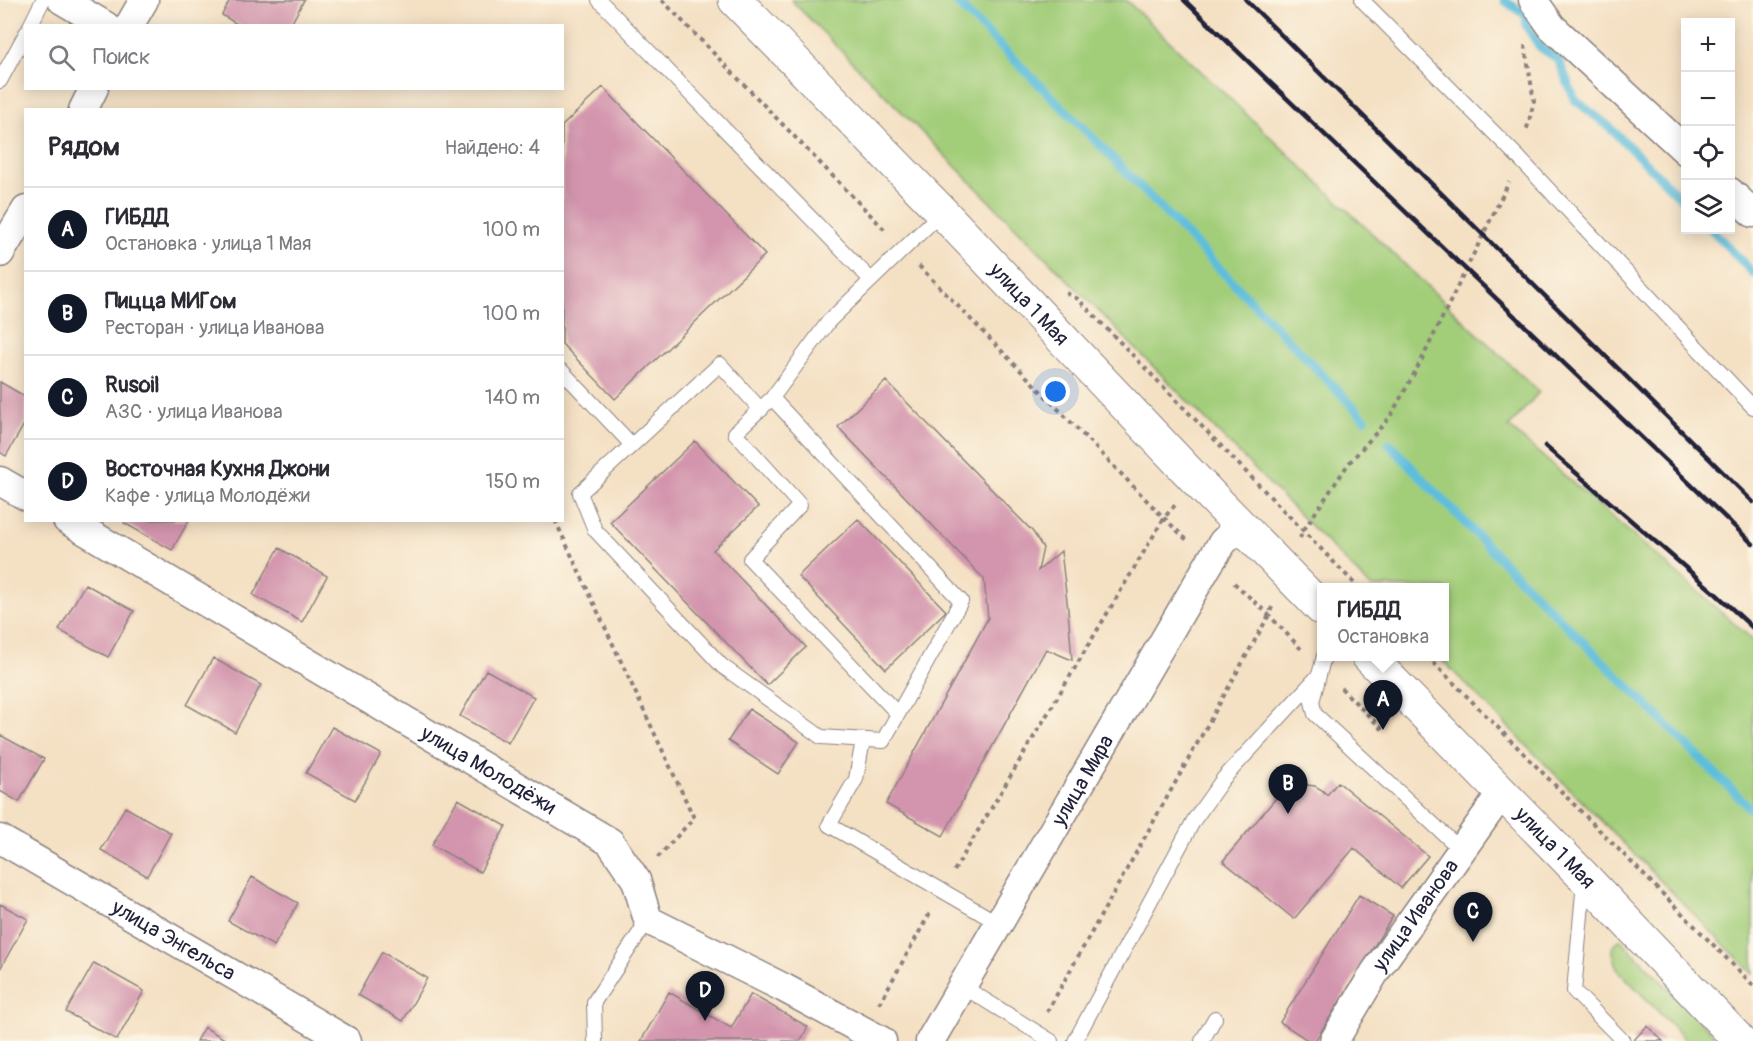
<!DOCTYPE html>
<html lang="ru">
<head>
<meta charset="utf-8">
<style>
	body { margin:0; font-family:Pangolin,sans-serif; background:#f2f2f3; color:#2b2b33 }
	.controls { position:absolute; right:18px; top:18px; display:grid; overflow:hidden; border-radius:0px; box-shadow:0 3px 15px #0003 }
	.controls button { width:54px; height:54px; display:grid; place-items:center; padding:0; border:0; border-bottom:2px solid #e1e1e2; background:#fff; color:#2b2b33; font:30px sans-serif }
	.you { position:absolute; left:1056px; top:392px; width:21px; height:21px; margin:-15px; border:4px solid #fff; border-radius:50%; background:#1a73e8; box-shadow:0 0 0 9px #1a73e833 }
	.badge { display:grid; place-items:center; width:39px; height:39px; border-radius:50%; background:#111827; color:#fff; font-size:20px; font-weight:700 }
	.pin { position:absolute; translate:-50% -50px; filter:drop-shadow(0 2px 3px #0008) }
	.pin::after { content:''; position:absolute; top:32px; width:21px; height:18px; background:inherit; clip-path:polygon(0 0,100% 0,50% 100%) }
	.popup { position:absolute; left:1317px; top:583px; width:132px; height:78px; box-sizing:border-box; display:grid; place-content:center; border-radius:0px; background:#fff; filter:drop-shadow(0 2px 4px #0005); font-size:20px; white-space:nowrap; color:#7c7c81 }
	.popup b { font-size:22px; color:#2b2b33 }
	.popup::after { content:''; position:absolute; left:50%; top:100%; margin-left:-12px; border:12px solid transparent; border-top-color:#fff }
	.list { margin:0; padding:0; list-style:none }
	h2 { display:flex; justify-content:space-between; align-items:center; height:78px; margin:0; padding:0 24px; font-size:26px }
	h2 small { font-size:20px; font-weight:400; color:#7c7c81 }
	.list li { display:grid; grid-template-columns:39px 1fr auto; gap:18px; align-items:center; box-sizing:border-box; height:84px; padding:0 24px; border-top:2px solid #e1e1e2 }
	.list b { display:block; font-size:22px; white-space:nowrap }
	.list p { margin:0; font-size:20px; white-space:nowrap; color:#7c7c81 }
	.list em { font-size:20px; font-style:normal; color:#7c7c81 }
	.icon { flex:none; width:33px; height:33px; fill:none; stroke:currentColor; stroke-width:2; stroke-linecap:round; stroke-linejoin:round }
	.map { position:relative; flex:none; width:1753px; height:1041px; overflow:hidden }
	.search { position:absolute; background:#fff; box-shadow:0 3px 15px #0003; left:24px; top:24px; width:540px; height:66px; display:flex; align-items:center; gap:15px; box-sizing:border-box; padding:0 21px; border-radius:0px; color:#7c7c81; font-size:22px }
	.panel { position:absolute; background:#fff; box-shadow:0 3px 15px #0003; left:24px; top:108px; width:540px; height:414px; border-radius:0px }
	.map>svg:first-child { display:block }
</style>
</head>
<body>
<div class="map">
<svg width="1753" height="1041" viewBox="0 0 1753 1041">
	<rect width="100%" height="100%" fill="#fcf5e5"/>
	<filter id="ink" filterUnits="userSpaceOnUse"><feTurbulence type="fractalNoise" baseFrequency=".0167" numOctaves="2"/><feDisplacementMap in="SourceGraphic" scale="12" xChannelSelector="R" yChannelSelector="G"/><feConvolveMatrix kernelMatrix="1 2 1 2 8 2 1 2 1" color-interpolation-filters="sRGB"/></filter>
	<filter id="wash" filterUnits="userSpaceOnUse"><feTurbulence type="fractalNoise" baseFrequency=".008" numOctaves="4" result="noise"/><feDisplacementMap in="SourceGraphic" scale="24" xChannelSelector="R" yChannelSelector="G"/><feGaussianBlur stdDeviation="1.35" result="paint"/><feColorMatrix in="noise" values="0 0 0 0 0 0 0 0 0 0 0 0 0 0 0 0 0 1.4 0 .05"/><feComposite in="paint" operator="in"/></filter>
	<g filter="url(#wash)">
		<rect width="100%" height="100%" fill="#f4e0c3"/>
		<path fill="#a2cd79" stroke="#62785a" stroke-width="1.5" d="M791,0h335l413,392 -30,35 244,213v334l-314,-317 5,-1v-68l-73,-1z
			M1620,939l100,102h-33l-70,-72 -5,-21z"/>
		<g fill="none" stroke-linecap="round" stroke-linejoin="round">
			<path stroke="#5dbedc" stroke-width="9" d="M954,0l139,138 272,281
				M1504,0l23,16 -1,9 14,22 18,12 17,41 32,25 79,78
				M1712,230l41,43
				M1389,444l113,117 251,250"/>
		</g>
		<g id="blocks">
			<path fill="#d395ad" d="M230,0h74l-14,26h-50l-18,-11z
				M603,87l162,168 -150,144 -53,-55v-218z
				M886,381l147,151 10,16 -5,23 23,-20 7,59 4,50 -26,-11 -103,187 -57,-32 102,-186 -4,-39 -146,-152z
				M0,382l26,15v24l-20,35 -6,-4z
				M695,441l63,66 -45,43 93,97 -39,38 -157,-163z
				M858,519l88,92 -60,58 -88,-93z
				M125,520h64l-17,30 -48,-27z
				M279,548l48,28 -25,46 -49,-27z
				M85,584l49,27 -26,46 -49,-27z
				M213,658l48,27 -26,47 -48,-27z
				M486,670l48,27 -26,46 -48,-27z
				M749,709l50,33 -21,32 -50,-33z
				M332,727l49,27 -26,46 -49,-27z
				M0,735l44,24 -25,43 -19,-11z
				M1338,782l90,74 -27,32 -47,-40 -60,71 -71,-58 58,-69 6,5 5,-7 15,-5 8,1 7,4 5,5z
				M458,799l48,27 -26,46 -48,-27z
				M125,807l46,26 -24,43 -46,-26z
				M252,877l46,26 -24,43 -46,-25z
				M1359,895l34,21 -78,125h-6l-29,-19z
				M0,904l28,15 -28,50z
				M382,952l45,26 -24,43 -45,-26z
				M94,963l50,28 -27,49 -51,-28z
				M669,992l62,36 20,-34 57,33 -8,14h-159z
				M1647,1026l16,15h-30z
				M204,1027l24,14h-32z"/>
		</g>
	</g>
	<g filter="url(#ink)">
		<use href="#blocks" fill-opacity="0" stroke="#8b817f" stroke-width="1.5"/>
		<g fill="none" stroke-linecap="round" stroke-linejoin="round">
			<defs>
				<path id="lane" d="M599,0l272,280
					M1362,0l157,158 234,249
					M30,26l13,-26
					M0,81l26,-48
					M562,371l70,74
					M761,410l-41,-46 -140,129 15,37 127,136 99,71 62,4 78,-140 -189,-203
					M1324,656l-12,46 3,12 146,136
					M898,714l-148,-155 50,-54 -65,-72 37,-35 57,-77 113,-109
					M863,740l-7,39 -27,46 169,98
					M1584,882l-10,109 49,50
					M962,986l89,55
					M595,1041l-1,-39 54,-82
					M1075,1041l119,-221 29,-41 96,-104
					M1202,1041l13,-23"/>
				<g id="street">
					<path d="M62,0l44,26"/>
					<path d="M1533,0l19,27 134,124"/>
					<path d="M129,26l15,-26"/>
					<path d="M83,110l11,-22"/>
					<path d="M1730,192l23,21"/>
					<path d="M0,253l26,-43"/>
					<path d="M0,481l26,15"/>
					<path id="s1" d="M67,520l543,322 26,38 12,40 136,68 98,53"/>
					<path id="s2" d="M0,839l347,202"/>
					<path id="s3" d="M930,1041l280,-479 13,-20 17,-17"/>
					<path id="s4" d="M1334,1041l41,-69 127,-179"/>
				</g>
				<g id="primary">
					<path id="s5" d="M735,0l207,212 255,269 125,128"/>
					<path id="s6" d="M1368,656l216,221 156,164"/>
				</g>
			</defs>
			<use href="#lane" stroke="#8b817f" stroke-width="16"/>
			<use href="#street" stroke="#8b817f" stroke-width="31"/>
			<use href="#primary" stroke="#8b817f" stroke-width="35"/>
			<path stroke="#8b817f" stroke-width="4" stroke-dasharray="4.5 4.5" stroke-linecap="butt" d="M662,0l225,232
				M1525,45l9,57 -8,30
				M919,266l245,252 24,23
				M1066,293l12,6 281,289
				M555,520l139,298 -37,40
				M1300,538l3,-7 46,-68 41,-46 30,-54 89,-181
				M1234,583l35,32 32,34
				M1427,656l326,329
				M1341,688l42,42
				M954,871l210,-353 11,-13
				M879,1004l52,-93
				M1047,1012l222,-397 3,-8"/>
			<use href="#lane" stroke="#fff" stroke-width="14"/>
			<use href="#street" stroke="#fff" stroke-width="28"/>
			<use href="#primary" stroke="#fff" stroke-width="33"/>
			<path stroke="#22223b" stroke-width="4.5" d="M1184,0l569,544
				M1246,0l507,502
				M1545,446l171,148 37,34"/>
		</g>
	</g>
	<g text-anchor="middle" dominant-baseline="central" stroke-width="4.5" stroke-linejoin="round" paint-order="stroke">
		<g font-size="21" fill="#22223b" stroke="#fcf5e5">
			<text stroke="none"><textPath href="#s5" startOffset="423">улица 1 Мая</textPath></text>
			<text stroke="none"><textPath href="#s1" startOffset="490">улица Молодёжи</textPath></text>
			<text stroke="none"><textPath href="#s3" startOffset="302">улица Мира</textPath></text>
			<text stroke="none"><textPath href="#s6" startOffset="268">улица 1 Мая</textPath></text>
			<text stroke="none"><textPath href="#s4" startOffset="150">улица Иванова</textPath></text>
			<text stroke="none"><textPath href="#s2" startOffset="201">улица Энгельса</textPath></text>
		</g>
	</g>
</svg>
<div class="controls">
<button>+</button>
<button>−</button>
<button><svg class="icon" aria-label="locate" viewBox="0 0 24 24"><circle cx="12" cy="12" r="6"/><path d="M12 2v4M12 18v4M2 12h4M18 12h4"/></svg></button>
<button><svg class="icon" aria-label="layers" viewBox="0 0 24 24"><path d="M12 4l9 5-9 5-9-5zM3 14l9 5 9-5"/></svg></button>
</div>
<div class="you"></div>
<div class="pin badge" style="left:1383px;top:730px">A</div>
<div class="popup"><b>ГИБДД</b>Остановка</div>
<div class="pin badge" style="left:1288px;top:814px">B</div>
<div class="pin badge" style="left:1473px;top:942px">C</div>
<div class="pin badge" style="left:705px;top:1021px">D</div>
<div class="search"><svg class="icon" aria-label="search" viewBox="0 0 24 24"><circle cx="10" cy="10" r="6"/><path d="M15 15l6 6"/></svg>Поиск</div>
<section class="panel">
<h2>Рядом<small>Найдено: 4</small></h2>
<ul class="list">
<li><span class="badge">A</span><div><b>ГИБДД</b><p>Остановка · улица 1 Мая</p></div><em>100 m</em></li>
<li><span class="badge">B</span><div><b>Пицца МИГом</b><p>Ресторан · улица Иванова</p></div><em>100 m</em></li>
<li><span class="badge">C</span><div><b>Rusoil</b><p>АЗС · улица Иванова</p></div><em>140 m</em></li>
<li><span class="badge">D</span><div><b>Восточная Кухня Джони</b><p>Кафе · улица Молодёжи</p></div><em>150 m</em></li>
</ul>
</section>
</div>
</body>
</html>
